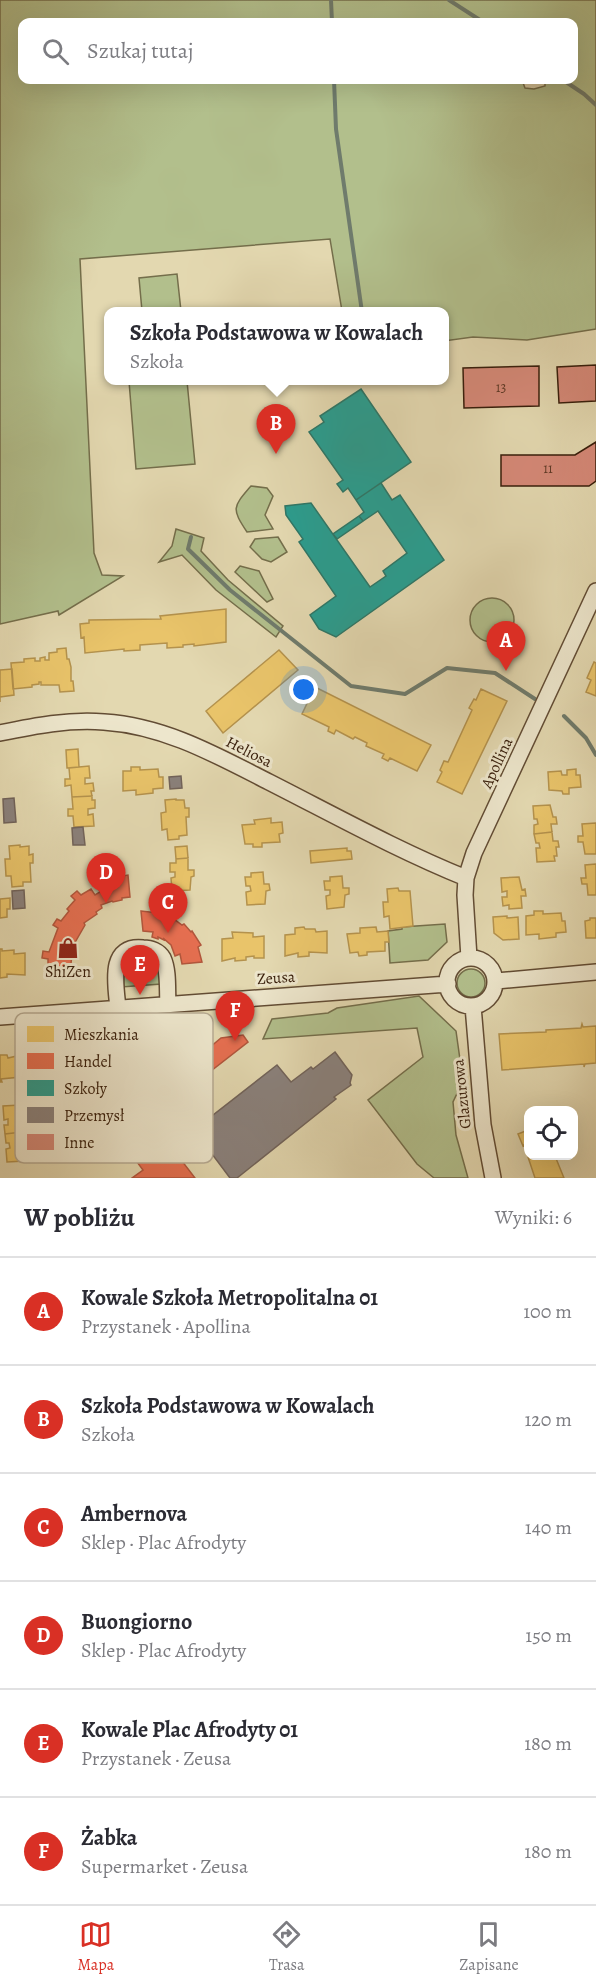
<!DOCTYPE html>
<html lang="pl">
<head>
<meta charset="utf-8">
<style>
	body { margin:0; font-family:Alegreya,serif; background:#f7f7f7; color:#2b2b33 }
	.controls { position:absolute; right:18px; bottom:18px; display:grid; overflow:hidden; border-radius:12px; box-shadow:0 6px 24px #0002 }
	.controls button { width:54px; height:54px; display:grid; place-items:center; padding:0; border:0; border-bottom:2px solid #e1e1e2; background:#fff; color:#2b2b33; font:30px sans-serif }
	.you { position:absolute; left:304px; top:690px; width:21px; height:21px; margin:-15px; border:4px solid #fff; border-radius:50%; background:#1a73e8; box-shadow:0 0 0 9px #1a73e833 }
	.badge { display:grid; place-items:center; width:39px; height:39px; border-radius:50%; background:#d93025; color:#fff; font-size:20px; font-weight:700 }
	.pin { position:absolute; translate:-50% -50px; filter:drop-shadow(0 2px 3px #0008) }
	.pin::after { content:''; position:absolute; top:32px; width:21px; height:18px; background:inherit; clip-path:polygon(0 0,100% 0,50% 100%) }
	.popup { position:absolute; left:104px; top:307px; width:345px; height:78px; box-sizing:border-box; display:grid; place-content:center; border-radius:12px; background:#fff; filter:drop-shadow(0 2px 4px #0005); font-size:20px; white-space:nowrap; color:#7c7c81 }
	.popup b { font-size:22px; color:#2b2b33 }
	.popup::after { content:''; position:absolute; left:50%; top:100%; margin-left:-12px; border:12px solid transparent; border-top-color:#fff }
	.list { margin:0; padding:0; list-style:none }
	h2 { display:flex; justify-content:space-between; align-items:center; height:78px; margin:0; padding:0 24px; font-size:26px }
	h2 small { font-size:20px; font-weight:400; color:#7c7c81 }
	.list li { display:grid; grid-template-columns:39px 1fr auto; gap:18px; align-items:center; box-sizing:border-box; height:108px; padding:0 24px; border-top:2px solid #e1e1e2 }
	.list b { display:block; font-size:22px; white-space:nowrap }
	.list p { margin:0; font-size:20px; white-space:nowrap; color:#7c7c81 }
	.list em { font-size:20px; font-style:normal; color:#7c7c81 }
	.icon { flex:none; width:33px; height:33px; fill:none; stroke:currentColor; stroke-width:2; stroke-linecap:round; stroke-linejoin:round }
	.map { position:relative; flex:none; width:596px; height:1178px; overflow:hidden }
	.search { position:absolute; background:#fff; box-shadow:0 6px 24px #0002; left:18px; right:18px; top:18px; height:66px; display:flex; align-items:center; gap:15px; box-sizing:border-box; padding:0 21px; border-radius:12px; color:#7c7c81; font-size:22px }
	.sheet { height:726px; background:#fff }
	nav { display:flex; justify-content:space-around; align-items:center; box-sizing:border-box; height:84px; border-top:2px solid #e1e1e2; background:#fff; font-size:16px; color:#7c7c81 }
	nav a { display:grid; justify-items:center; gap:3px }
	nav .on { color:#d93025 }
	.map>svg:first-child { display:block }
</style>
</head>
<body>
<div class="map">
<svg width="596" height="1178" viewBox="0 0 596 1178">
	<rect width="100%" height="100%" fill="#e3d8b0"/>
	<filter id="stains"><feTurbulence type="fractalNoise" baseFrequency=".00333" numOctaves="4"/><feColorMatrix values="0 0 0 0 .2 0 0 0 0 .09 0 0 0 0 .02 0 0 0 .5 -.17"/></filter>
	<radialGradient id="worn" r=".72"><stop offset=".6" stop-color="#630" stop-opacity="0"/><stop offset="1" stop-color="#630" stop-opacity=".3"/></radialGradient>
	<path fill="#b2bf8c" stroke="#746e4b" stroke-width="1.5" fill-rule="evenodd" d="M0,0h596v329l-69,11 -54,-3 -29,4v-29l-102,-1 -12,-72 -250,20 14,294 8,22 21,1 -64,39 -1,-4 -58,13zM574,22v58h-29v6l-11,3 -9,-1 -3,-8h-500v-58z
		M177,274l4,37h-39l-3,-33z
		M129,381h58l8,83 -59,5z
		M251,486l16,2 6,8 -8,19 8,14 -26,3c-16,-24 -14,-25 4,-46z
		M176,529l28,9 -3,13 27,29 55,46 -7,11 -60,-47 -34,-35 -23,7 13,-16z
		M278,537l9,15 -16,10 -9,-3 -12,-12 5,-8z
		M240,566l19,5 14,28 -6,3 -32,-30z
		M470 620a22 22 0 1 1 44 0a22 22 0 1 1-44 0Z
		M445,924l2,18 -19,18 -38,3 -2,-32 14,-2v-2z
		M131,953l24,4 4,11 2,16 -40,3 -1,-21z
		M457 983a14 14 0 1 1 28 0a14 14 0 1 1-28 0Z
		M419,996l37,35 7,50 -10,21 3,33 12,43h-34l-17,-14 -49,-64 55,-43 -6,-29 -154,11 9,-20 56,-6 9,-5z"/>
	<path fill="#e9c46a" stroke="#b4924d" stroke-width="1.5" d="M226,609v33l-32,4v-2l-11,1v2l-16,1v-5l-27,2v5l-16,1v-2l-39,4 -1,-16 -3,1 -1,-14 9,-1v-3l72,-1 -1,-3z
		M66,648l1,11h2l2,8v14h2l1,10 -14,1 -1,-7h-18v-3h-2v2l-7,1v2l-19,2 -2,-26 13,-1v-3l11,-1v3h5v-3l5,-1v3h4v-7l8,-1v-3z
		M279,650l19,20 -75,63 -17,-22z
		M594,662l2,1v33l-10,-4 5,-12 -4,-2z
		M12,669l2,26 -14,2v5v-32z
		M315,687l116,58 -14,26 -27,-13 -2,3 -6,-3 2,-4 -18,-8 1,-3 -12,-6 -2,2 -17,-9 -2,4 -6,-3 1,-4 -27,-13z
		M481,689l26,12 -45,93 -25,-12 5,-10 -2,-2 4,-9 4,1 24,-52 -3,-2 5,-9 2,1z
		M78,749l1,18 -12,1 -1,-18z
		M89,766l1,12h-5v6l8,-1 1,8h-3l1,5 -20,1 -1,-12 -6,1v-7h5l-1,-11z
		M131,767h9v3l18,-1 1,8h4v11l-10,1v4l-17,2v-5l-13,1v-20h8z
		M576,769v6h4l1,12 -12,1v6h-6l-1,-3 -13,-1 -1,-18 13,-1 1,4h5v-5z
		M92,796v4h3v8l-7,1v6l5,-1 1,12 -20,1 -1,-11h-5v-7h5l-1,-12z
		M176,799v1h8l1,8h4v9h-3l1,18 -8,1v3l-11,1 -1,-11 -5,1 -1,-17 5,-1 -1,-12z
		M550,805l3,12h3l1,7h-6l1,8 -18,2v-9l4,-1 -1,-5h-3l-1,-13z
		M271,818v5l11,-1 1,11 -4,1 1,8 -18,1v4h-9v-3h-8l-3,-19 13,-1 -1,-4z
		M596,823v31h-11l-2,-12h-5v-6h5l-1,-12z
		M552,832l1,9h5l1,6h-3l1,9h-3l1,5 -18,1 -1,-14h4l-1,-5h-3l-2,-9z
		M20,845v2l9,-1v9l4,-1v9h-3l1,19h-8v4l-11,1 -1,-11h-5l-1,-17h5l-1,-13z
		M187,846l1,12 -12,1 -1,-12z
		M347,848v3h4l1,8 -41,4 -1,-12z
		M188,858v12h6v6l-3,1 -1,13 -18,1 -1,-13 4,-1v-5h-5v-9h6v-4z
		M596,864v31h-8l-1,-11h-5l-1,-6h5l-1,-13z
		M263,872l1,12h5l1,6 -4,1 -1,13 -18,1 -1,-13 5,-1 -1,-5h-4l-1,-9h6v-4z
		M342,876l1,12h6v6l-4,1 -1,12 -17,2 -1,-13 4,-1v-5h-5l-1,-9h6v-4z
		M519,877l3,13 3,-1 1,7h-5l1,12 -13,1v-4l-6,1 -1,-9h5v-6l-5,1 -1,-14z
		M398,888l1,3h11l3,35 -23,3 -1,-13 -5,1 -1,-15h5l-1,-13z
		M10,898v11h-3v8l-7,1v-19z
		M534,911h9v3l18,-1 1,8h3l1,11 -10,1v4l-17,2v-5l-13,1v-19l8,-1z
		M507,916v2l11,-1 1,22 -16,1 -9,-7 -1,-16z
		M590,918h6v20h-10l-1,-17 5,-1z
		M304,927l1,2h10l1,3 11,-1v22l-18,-1v4l-11,1v-4l-13,3v-21l10,-1v-6z
		M376,927l1,5 11,-1 1,11h-4v9l-18,1v3l-8,1 -1,-4 -8,1 -3,-19 13,-1v-5z
		M232,932l21,1v4l11,-1v22h-10v-2l-8,1v3l-11,1v-3l-13,3v-22l11,-1z
		M0,949h2v2l12,-1v4l11,-1v22l-18,-1v3l-7,1z
		M582,1024l1,3 13,-1v37l-11,1 -1,3v-3l-82,6 -3,-36 47,-2v-2l35,-2z
		M126,1039l4,47 -7,6h-9l-4,-52z
		M0,1055h7l1,3 13,-3v22l-20,2 1,3h-2z
		M20,1105l1,5h2l1,8h3v6l-5,1v7l-17,2 -1,-9h4v-6l-4,1 -1,-14z
		M528,1130v26h27l9,22h-29l-11,-33 -1,1 -5,-12z
		M22,1132l1,10 6,-1v7h-3l-1,13 -18,1 -1,-13 4,-1 -1,-5h-3l-1,-9z"/>
	<path fill="#e76f51" stroke="#b2563c" stroke-width="1.5" d="M115,871l1,6 12,-2 2,22 -8,1v2l-9,2 -1,-1 -11,4 1,3 -6,4 1,2 -13,9 1,2 -12,21 -3,26 -22,2v-15l-6,-1 1,-7 6,1 9,-24 -5,-3 4,-6 4,2 8,-10 -2,-2 8,-9 -4,-4 6,-5 4,4 10,-6 4,6 5,-3 -3,-9 11,-5 -1,-5z
		M141,911l17,2 1,-2 16,6 -1,2 8,6 2,-1 7,8 1,-1 9,14 -3,2 4,15 -20,2 -2,-10 -5,2 -4,-11 -7,-6v1l-6,-3v2l-6,-2 1,-5 -10,-1z
		M243,1035l5,7 -96,75 -4,-18 73,-61z
		M58,1048l17,19 23,11 -6,21 -14,-4 -2,5 -7,-4 3,-5 -21,-15 -4,3 -5,-5 5,-4 -7,-11z
		M157,1147l6,8 9,-7 23,30h-63l11,-8 -6,-8z"/>
	<path fill="#2a9d8f" stroke="#2e7767" stroke-width="1.5" d="M361,389l50,73 -55,38 -8,-12 -5,4 -6,-8 6,-4 -34,-48 15,-10 -4,-6z
		M381,483l11,17 8,-5 44,65 -108,77 -17,-8 -9,-14 26,-19 -37,-54 4,-3 -17,-24 -1,-9 26,-3 59,84 16,-11 -3,-5 24,-18 -29,-42 -15,10 -4,-5 5,-4 -8,-12z
		M359,516l4,5 -26,18 -4,-5z"/>
	<path fill="#8a817c" stroke="#71635a" stroke-width="1.5" d="M181,776l1,12 -12,1 -1,-12z
		M14,798l2,24 -12,1 -1,-24z
		M83,827l2,18h-12l-1,-17z
		M24,890l1,18 -12,1 -1,-18z
		M335,1052l17,23 -2,8 1,2 -17,12 2,2 -99,79h-7l-36,-48 83,-65 14,17 20,-15 2,2z"/>
	<g fill="none" stroke-linecap="round" stroke-linejoin="round">
		<path stroke="#6f7b6c" stroke-width="4" d="M331,0l1,22
			M449,0l34,22
			M334,80l2,49 26,183
			M563,80l21,14 12,11
			M191,537l-3,12 42,41 121,96 54,8 42,-26 48,5 40,26
			M564,716l22,22 10,17"/>
	</g>
	<path fill="#d58877" stroke="#371d0a" stroke-width="1.5" d="M596,365v36l-37,2 -2,-36z
		M539,366v40l-75,2 -1,-40z
		M596,442v39l-7,5h-88v-31h74z"/>
	<g fill="none" stroke-linecap="round" stroke-linejoin="round">
		<defs>
			<path id="minor" d="M0,733c34,-7 69,-14 104,-11 61,4 112,33 165,60 65,33 130,69 197,96
				M469,958l-4,-63 1,-17 8,-25 122,-262
				M447 982a24 24 0 1 1 48 0a24 24 0 1 1-48 0Z
				M496,981l100,-9
				M473,1006l10,119 10,53
				M118,1008c-2,-22 -11,-64 25,-60 8,0 16,3 20,10 6,13 4,32 5,46
				M0,1017l448,-33"/>
		</defs>
		<use href="#minor" stroke="#624c34" stroke-width="18"/>
		<use href="#minor" stroke="#ede6cc" stroke-width="15"/>
	</g>
	<defs>
		<symbol id="shop-bare" viewBox="-9 -9 18 18"><path d="M-5-2.5h2.3a2.7 3.5 0 0 1 5.4 0H5L5.5 6h-11ZM-1.5-2.5h3a1.5 2.3 0 0 0-3 0Z" fill="#8f2418" stroke="#ede6cc" stroke-width="2.5" paint-order="stroke"/></symbol>
	</defs>
	<g fill-rule="evenodd">
		<use href="#shop-bare" x="53" y="933" width="30" height="30"/>
	</g>
	<g text-anchor="middle" dominant-baseline="central" stroke-width="6" stroke-linejoin="round" paint-order="stroke">
		<g font-size="14" fill="#5e3825">
			<text x="501" y="387">13</text>
			<text x="548" y="468">11</text>
		</g>
		<g font-size="16" fill="#371d0a" stroke="#ede6cc">
			<text transform="translate(249 752) rotate(27)">Heliosa</text>
			<text transform="translate(497 763) rotate(-65)">Apollina</text>
			<text transform="translate(276 978) rotate(-4)">Zeusa</text>
			<text transform="translate(462 1094) rotate(-96)">Glazurowa</text>
		</g>
		<g font-size="16" fill="#371d0a" stroke="#ede6cc">
			<text x="68" y="972">ShiZen</text>
		</g>
	</g>
	<rect x="15" y="1013" width="198" height="150" rx="9" fill="#ede6cc" stroke="#b6aa92" stroke-width="1.5"/>
	<rect x="27" y="1026" width="27" height="16" fill="#e9c46a"/>
	<rect x="27" y="1053" width="27" height="16" fill="#e76f51"/>
	<rect x="27" y="1080" width="27" height="16" fill="#2a9d8f"/>
	<rect x="27" y="1107" width="27" height="16" fill="#8a817c"/>
	<rect x="27" y="1134" width="27" height="16" fill="#d58877"/>
	<g font-size="16" fill="#371d0a">
		<text x="64" y="1040">Mieszkania</text>
		<text x="64" y="1067">Handel</text>
		<text x="64" y="1094">Szkoły</text>
		<text x="64" y="1121">Przemysł</text>
		<text x="64" y="1148">Inne</text>
	</g>
	<rect width="100%" height="100%" filter="url(#stains)"/>
	<rect width="100%" height="100%" fill="url(#worn)"/>
</svg>
<div class="controls">
<button><svg class="icon" aria-label="locate" viewBox="0 0 24 24"><circle cx="12" cy="12" r="6"/><path d="M12 2v4M12 18v4M2 12h4M18 12h4"/></svg></button>
</div>
<div class="you"></div>
<div class="pin badge" style="left:506px;top:671px">A</div>
<div class="pin badge" style="left:276px;top:454px">B</div>
<div class="popup"><b>Szkoła Podstawowa w Kowalach</b>Szkoła</div>
<div class="pin badge" style="left:168px;top:933px">C</div>
<div class="pin badge" style="left:106px;top:903px">D</div>
<div class="pin badge" style="left:140px;top:995px">E</div>
<div class="pin badge" style="left:235px;top:1041px">F</div>
<div class="search"><svg class="icon" aria-label="search" viewBox="0 0 24 24"><circle cx="10" cy="10" r="6"/><path d="M15 15l6 6"/></svg>Szukaj tutaj</div>
</div>
<section class="sheet">
<h2>W pobliżu<small>Wyniki: 6</small></h2>
<ul class="list">
<li><span class="badge">A</span><div><b>Kowale Szkoła Metropolitalna 01</b><p>Przystanek · Apollina</p></div><em>100 m</em></li>
<li><span class="badge">B</span><div><b>Szkoła Podstawowa w Kowalach</b><p>Szkoła</p></div><em>120 m</em></li>
<li><span class="badge">C</span><div><b>Ambernova</b><p>Sklep · Plac Afrodyty</p></div><em>140 m</em></li>
<li><span class="badge">D</span><div><b>Buongiorno</b><p>Sklep · Plac Afrodyty</p></div><em>150 m</em></li>
<li><span class="badge">E</span><div><b>Kowale Plac Afrodyty 01</b><p>Przystanek · Zeusa</p></div><em>180 m</em></li>
<li><span class="badge">F</span><div><b>Żabka</b><p>Supermarket · Zeusa</p></div><em>180 m</em></li>
</ul>
</section>
<nav>
<a class="on"><svg class="icon" aria-label="map" viewBox="0 0 24 24"><path d="M3 6l6-2 6 2 6-2v14l-6 2-6-2-6 2zM9 4v14M15 6v14"/></svg>Mapa</a>
<a><svg class="icon" aria-label="directions" viewBox="0 0 24 24"><path d="M12 3l9 9-9 9-9-9zM9 14v-3h6M13 9l2 2-2 2"/></svg>Trasa</a>
<a><svg class="icon" aria-label="saved" viewBox="0 0 24 24"><path d="M7 4h10v16l-5-4-5 4z"/></svg>Zapisane</a>
</nav>
</body>
</html>
